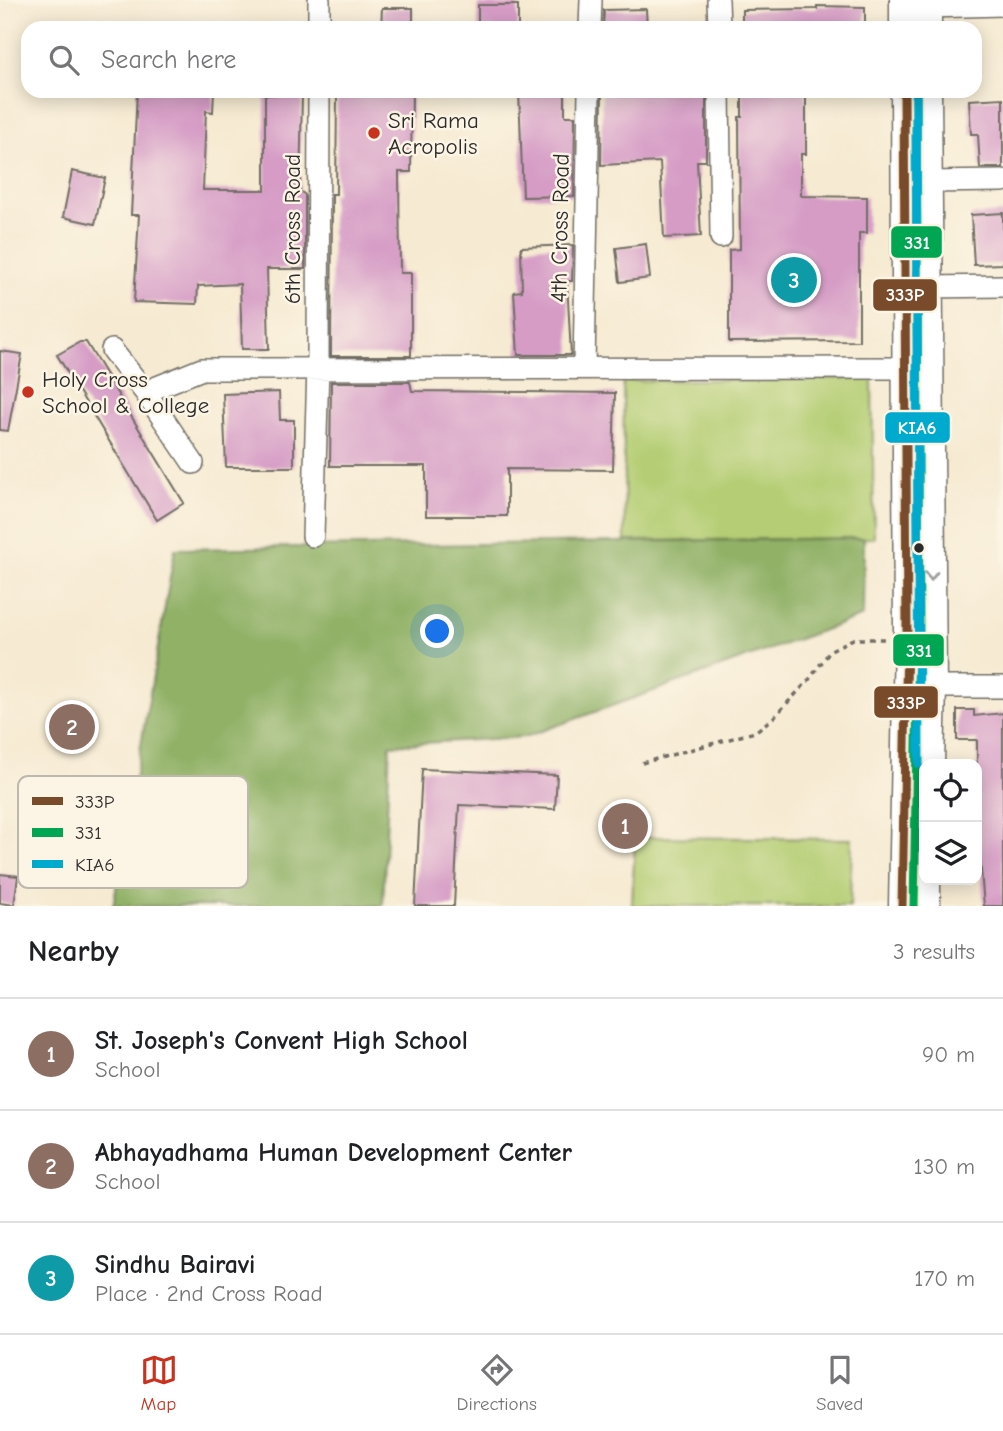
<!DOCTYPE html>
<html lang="en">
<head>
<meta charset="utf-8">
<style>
	body { margin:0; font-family:"Comic Neue",sans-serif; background:#f6f6f6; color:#202124 }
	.controls { position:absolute; right:21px; bottom:21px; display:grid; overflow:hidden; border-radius:14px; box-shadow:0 4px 18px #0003 }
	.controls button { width:63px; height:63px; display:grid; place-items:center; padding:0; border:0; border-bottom:2px solid #e0e0e0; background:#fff; color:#202124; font:35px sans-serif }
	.you { position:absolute; left:438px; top:632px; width:24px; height:24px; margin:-18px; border:5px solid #fff; border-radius:50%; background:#1a73e8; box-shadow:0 0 0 10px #1a73e833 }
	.badge { display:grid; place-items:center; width:46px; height:46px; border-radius:50%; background:#c8321e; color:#fff; font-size:23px; font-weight:700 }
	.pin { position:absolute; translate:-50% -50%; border:4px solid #fff; box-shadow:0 2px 7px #0006 }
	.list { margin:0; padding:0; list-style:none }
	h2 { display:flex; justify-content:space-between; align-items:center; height:91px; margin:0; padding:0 28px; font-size:30px }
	h2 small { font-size:23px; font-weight:400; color:#757577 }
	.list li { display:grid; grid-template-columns:46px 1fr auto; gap:21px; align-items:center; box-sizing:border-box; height:112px; padding:0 28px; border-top:2px solid #e0e0e0 }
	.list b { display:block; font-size:26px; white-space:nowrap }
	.list p { margin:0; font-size:23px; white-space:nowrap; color:#757577 }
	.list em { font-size:23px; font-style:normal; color:#757577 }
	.icon { flex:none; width:38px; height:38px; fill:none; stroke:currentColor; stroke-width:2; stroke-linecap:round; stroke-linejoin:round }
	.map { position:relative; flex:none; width:1003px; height:906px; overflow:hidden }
	.search { position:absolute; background:#fff; box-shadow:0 4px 18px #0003; left:21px; right:21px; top:21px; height:77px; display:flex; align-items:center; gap:18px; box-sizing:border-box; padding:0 24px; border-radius:21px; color:#757577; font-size:26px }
	.sheet { height:427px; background:#fff }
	nav { display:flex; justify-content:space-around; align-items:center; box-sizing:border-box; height:98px; border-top:2px solid #e0e0e0; background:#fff; font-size:19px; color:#757577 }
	nav a { display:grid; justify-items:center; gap:4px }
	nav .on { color:#c8321e }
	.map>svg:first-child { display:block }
</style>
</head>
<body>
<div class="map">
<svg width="1003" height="906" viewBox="0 0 1003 906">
	<rect width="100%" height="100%" fill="#fcf5e5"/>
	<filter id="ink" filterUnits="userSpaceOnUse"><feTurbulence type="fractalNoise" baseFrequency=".0143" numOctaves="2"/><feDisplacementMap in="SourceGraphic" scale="14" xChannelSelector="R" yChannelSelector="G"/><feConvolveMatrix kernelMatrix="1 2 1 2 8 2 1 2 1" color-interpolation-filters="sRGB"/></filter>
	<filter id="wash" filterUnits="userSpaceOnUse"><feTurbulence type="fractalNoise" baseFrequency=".00686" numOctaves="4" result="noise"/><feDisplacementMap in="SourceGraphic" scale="28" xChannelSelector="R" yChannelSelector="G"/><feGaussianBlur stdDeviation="1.57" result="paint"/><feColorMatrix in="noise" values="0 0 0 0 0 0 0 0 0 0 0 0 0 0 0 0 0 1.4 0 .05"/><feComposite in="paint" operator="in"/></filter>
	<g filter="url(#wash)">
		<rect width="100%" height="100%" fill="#f6ead2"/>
		<path fill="#b5ce74" stroke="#707c50" stroke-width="2" d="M872,378l2,160 -249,3 -2,-160z
			M635,837l217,2 -2,67h-218z"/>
		<path fill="#90b166" stroke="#5e6e48" stroke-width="2" d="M864,538l-1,78 -338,121 -135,8 -7,161h-270l62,-357z"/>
		<g id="blocks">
			<path fill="#d69cc6" d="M478,5h40v23h-40z
				M817,6l48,1v21h-123v-18l75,-1z
				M382,8h31v20h-32z
				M646,9l1,19h-44l1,-18z
				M137,91h77l-1,21 -7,-1 -3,79h62v-95l37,-1 -2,97 5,4v74h-38l2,80h-27l-2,-65 -42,2 -1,18 -63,-2 5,-87h-8z
				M380,91h32l-1,81h-12l1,101h11v83h-80l1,-162h4l1,-99h43z
				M519,91h46v25h10l-1,80 -51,1z
				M602,91h104v70h-9l4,75 -37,2 -4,-76 -59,3z
				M742,91h64v63h-5v42l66,1v36h-8v108l-130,1v-92l11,-1 -1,-132h3z
				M1003,98v70h-23l-2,-34h-7l-2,-34z
				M72,171l33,7 -10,46 -32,-7z
				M1003,213v51l-29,1 -3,-50z
				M646,244l4,34 -30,4 -4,-34z
				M573,245l-1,36h-5l4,74h-53l-4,-63 8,-1 -1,-44z
				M80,342h6l98,161 -27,17 -100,-165z
				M0,351l22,3 -14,77 -8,-1z
				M331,382h79l2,9 203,2 -2,77 -106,-1v47h-81v-50h-96z
				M279,392l1,28h14v47h-68l-3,-73z
				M957,710h17v6l29,-3v193h-19l-7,-84v-82h-20z
				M422,769l135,6 -2,34 -96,-4 -5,101h-39z
				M0,874l18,2 -4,29 -14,-2z"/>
		</g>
	</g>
	<g filter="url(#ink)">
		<use href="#blocks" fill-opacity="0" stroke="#726e65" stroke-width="2"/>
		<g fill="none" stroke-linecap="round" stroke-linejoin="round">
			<defs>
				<path id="minor" d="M718,0l1,28
					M928,7l75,-2
					M319,28v-28
					M590,28l1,-28
					M719,91l2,146
					M927,182l76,-1
					M928,287l75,-1
					M112,350l33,42 57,-23 703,-1
					M584,367l5,-276
					M145,392l48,71
					M313,536l5,-169 1,-276
					M919,687h84"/>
				<path id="major" d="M903,0v28
					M928,0v28
					M928,91l5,596 -2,77
					M902,906l5,-269 -3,-546
					M927,906v-26"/>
			</defs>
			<use href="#minor" stroke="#726e65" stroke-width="24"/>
			<use href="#major" stroke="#726e65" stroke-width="29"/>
			<path stroke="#726e65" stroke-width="3.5" stroke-dasharray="5 5" stroke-linecap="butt" d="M642,763l113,-31 19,-15 34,-36 23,-31 22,-11h31"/>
			<use href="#minor" stroke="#fff" stroke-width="21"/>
			<use href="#major" stroke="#fff" stroke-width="26"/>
			<defs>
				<path id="bus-1" d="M902,906l5,-269 -3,-546"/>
				<path id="bus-2" d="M914,906l5,-269 -3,-546"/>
				<path id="bus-3" d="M916,91l3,673"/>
			</defs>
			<use href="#bus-1" stroke="#fcf5e5" stroke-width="14"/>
			<use href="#bus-2" stroke="#fcf5e5" stroke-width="14"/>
			<use href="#bus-3" stroke="#fcf5e5" stroke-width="14"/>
			<use href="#bus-1" stroke="#7a4b2a" stroke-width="9"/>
			<use href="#bus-2" stroke="#00a651" stroke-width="9"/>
			<use href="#bus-3" stroke="#00a9ce" stroke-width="9"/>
		</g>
		<defs><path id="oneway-chevron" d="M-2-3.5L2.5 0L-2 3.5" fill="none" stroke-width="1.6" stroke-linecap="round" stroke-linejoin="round" transform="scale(1.75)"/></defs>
		<use stroke="#a0a0a0" href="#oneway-chevron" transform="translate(931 576) rotate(89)"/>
	</g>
	<g fill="#c8321e" stroke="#fcf5e5" stroke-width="2.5">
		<circle cx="374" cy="133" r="7"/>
		<circle cx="28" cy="392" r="7"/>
	</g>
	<circle fill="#2b2b2b" stroke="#fcf5e5" stroke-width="2.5" cx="919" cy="548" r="6"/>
	<g text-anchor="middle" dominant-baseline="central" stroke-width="5" stroke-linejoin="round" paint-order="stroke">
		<g font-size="23" fill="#2b2b2b" stroke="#fcf5e5" text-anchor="start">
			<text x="388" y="120">Sri Rama<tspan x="388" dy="26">Acropolis</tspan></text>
			<text x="42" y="379">Holy Cross<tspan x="42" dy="26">School &amp; College</tspan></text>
		</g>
		<g font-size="23" fill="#2b2b2b" stroke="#fcf5e5">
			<text transform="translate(560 228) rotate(-89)">4th Cross Road</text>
			<text transform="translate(292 229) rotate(-90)">6th Cross Road</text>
		</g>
	</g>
	<rect x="18" y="776" width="230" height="112" rx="10" fill="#fcf5e5" stroke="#bdb8ad" stroke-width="2"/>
	<rect x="32" y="797" width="31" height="8" fill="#7a4b2a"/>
	<rect x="32" y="828" width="31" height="9" fill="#00a651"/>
	<rect x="32" y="860" width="31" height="8" fill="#00a9ce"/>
	<g font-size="19" fill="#2b2b2b">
		<text x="75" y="808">333P</text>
		<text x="75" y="839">331</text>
		<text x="75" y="871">KIA6</text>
	</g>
	<g stroke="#fcf5e5" stroke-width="2.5">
		<rect x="890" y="225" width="53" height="34" rx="7" fill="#00a651"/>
		<rect x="872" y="278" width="66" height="34" rx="7" fill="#7a4b2a"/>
		<rect x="884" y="411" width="67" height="33" rx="7" fill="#00a9ce"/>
		<rect x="892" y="633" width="53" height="34" rx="7" fill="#00a651"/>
		<rect x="873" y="685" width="66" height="34" rx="7" fill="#7a4b2a"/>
	</g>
	<g font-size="19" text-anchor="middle" font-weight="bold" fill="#fff">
		<text x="917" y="249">331</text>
		<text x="905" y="301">333P</text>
		<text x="917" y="434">KIA6</text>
		<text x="919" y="657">331</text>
		<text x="906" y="709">333P</text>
	</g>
</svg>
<div class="controls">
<button><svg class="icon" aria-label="locate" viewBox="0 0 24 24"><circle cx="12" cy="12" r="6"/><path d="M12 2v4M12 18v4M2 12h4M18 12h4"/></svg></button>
<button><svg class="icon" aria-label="layers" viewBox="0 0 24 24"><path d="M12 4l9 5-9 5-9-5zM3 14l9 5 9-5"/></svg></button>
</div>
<div class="you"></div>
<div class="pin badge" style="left:625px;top:826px;background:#8d6e63">1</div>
<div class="pin badge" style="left:72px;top:727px;background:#8d6e63">2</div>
<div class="pin badge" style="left:794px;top:280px;background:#0f9aa8">3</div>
<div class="search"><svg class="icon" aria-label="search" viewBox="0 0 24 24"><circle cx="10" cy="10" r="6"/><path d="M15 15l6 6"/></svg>Search here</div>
</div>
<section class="sheet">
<h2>Nearby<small>3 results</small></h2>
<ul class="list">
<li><span class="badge" style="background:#8d6e63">1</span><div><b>St. Joseph's Convent High School</b><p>School</p></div><em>90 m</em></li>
<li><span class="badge" style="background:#8d6e63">2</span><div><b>Abhayadhama Human Development Center</b><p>School</p></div><em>130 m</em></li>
<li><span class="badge" style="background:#0f9aa8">3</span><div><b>Sindhu Bairavi</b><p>Place · 2nd Cross Road</p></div><em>170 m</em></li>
</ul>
</section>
<nav>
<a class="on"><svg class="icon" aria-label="map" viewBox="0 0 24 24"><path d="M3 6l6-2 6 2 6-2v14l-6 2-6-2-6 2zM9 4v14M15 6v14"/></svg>Map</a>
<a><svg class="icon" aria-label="directions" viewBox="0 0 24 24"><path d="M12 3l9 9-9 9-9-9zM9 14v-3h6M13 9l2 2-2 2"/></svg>Directions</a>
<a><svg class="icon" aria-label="saved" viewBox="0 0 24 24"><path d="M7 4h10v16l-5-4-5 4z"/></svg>Saved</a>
</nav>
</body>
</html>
